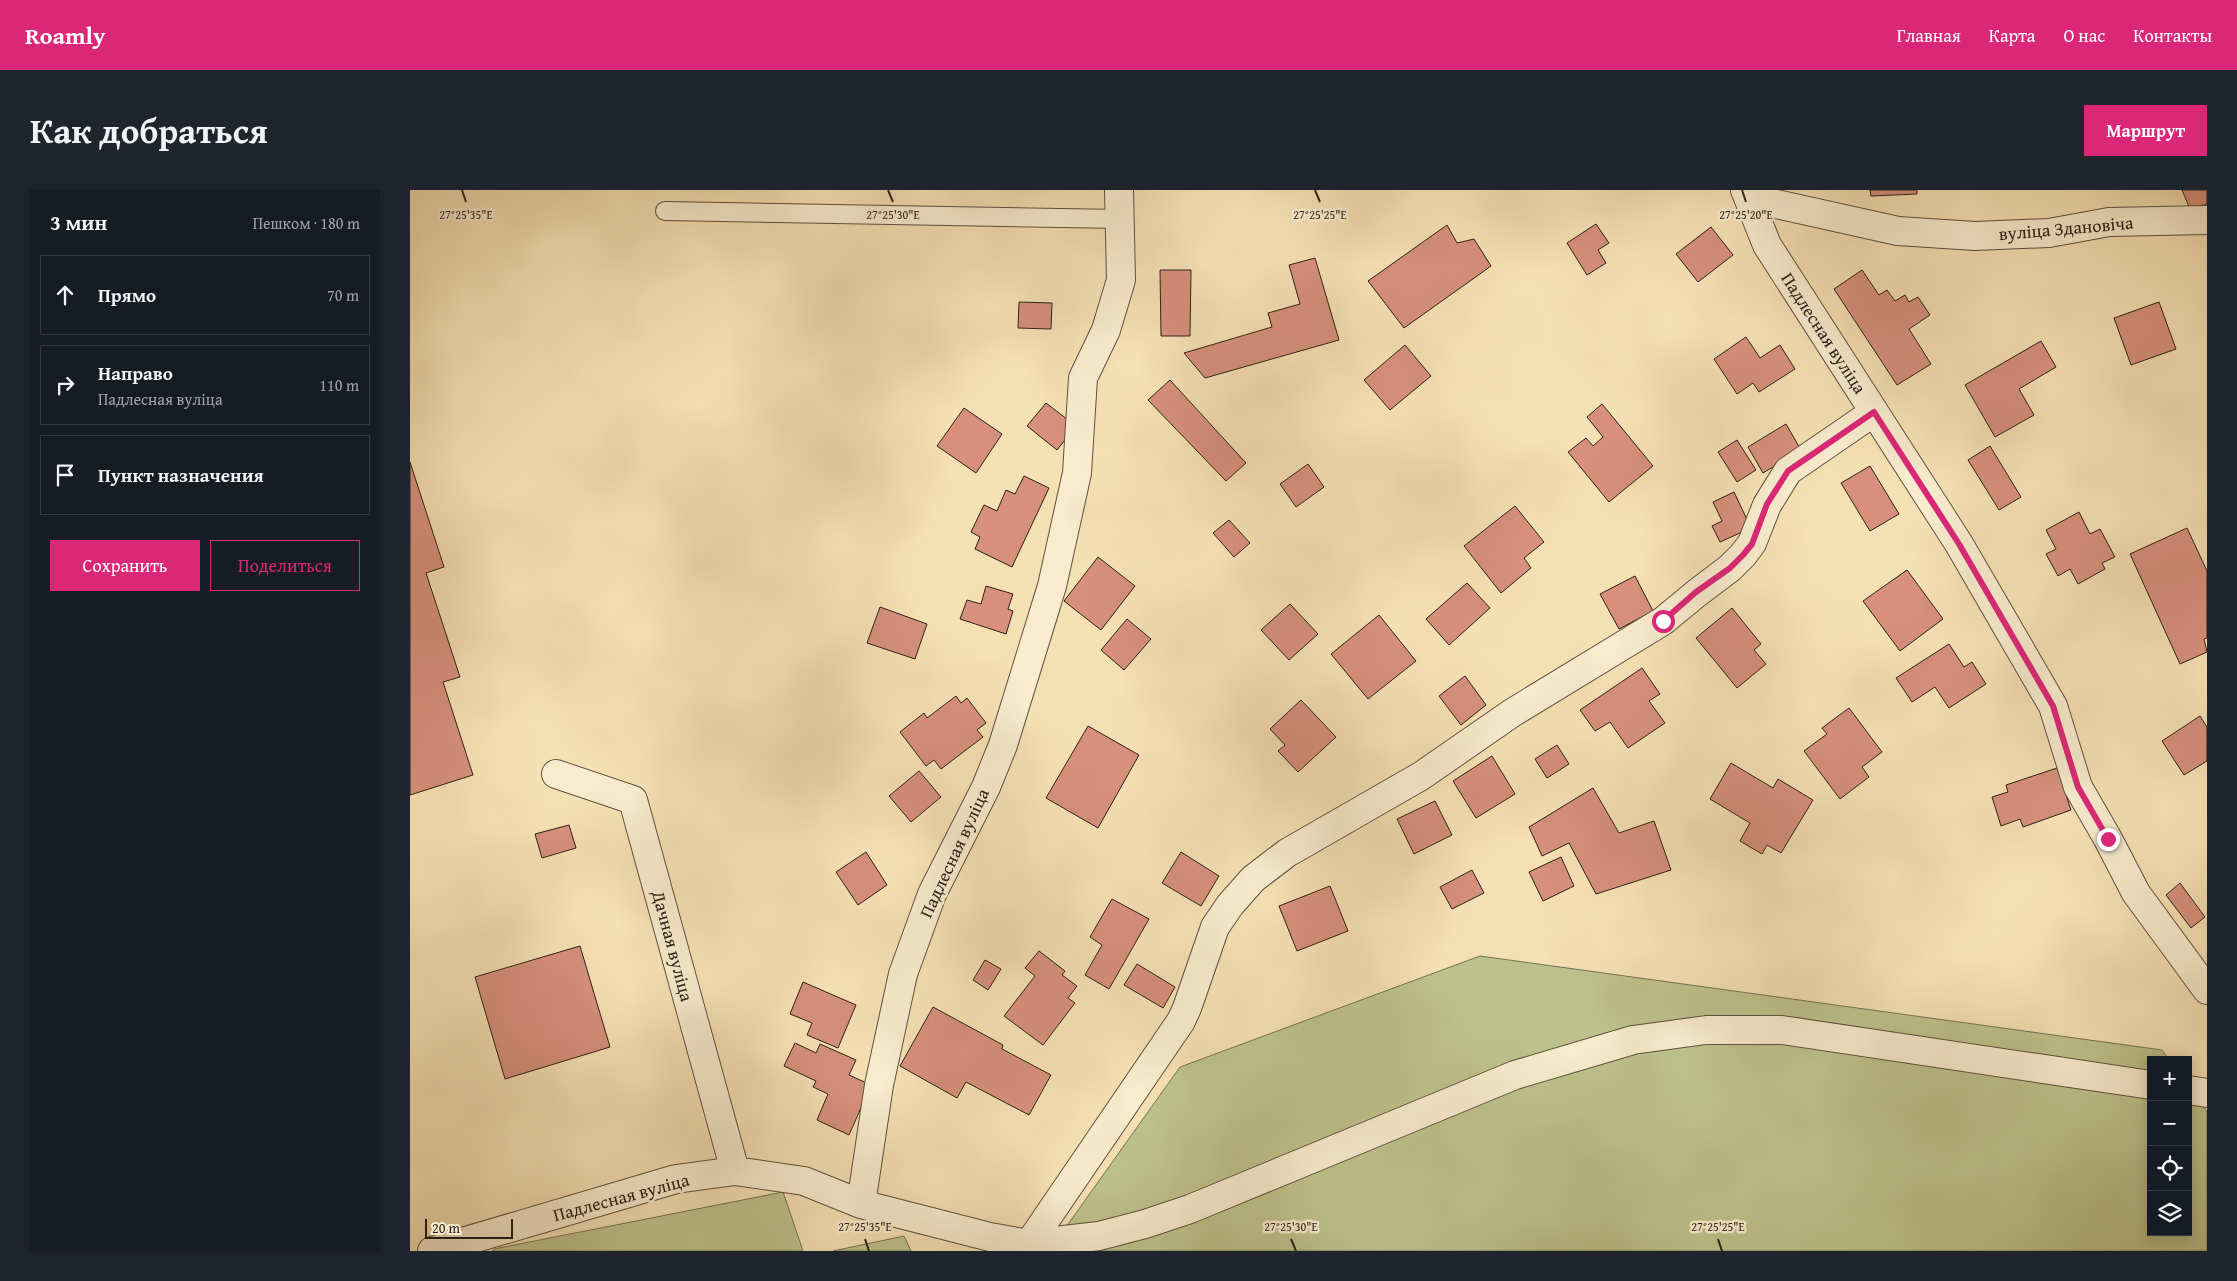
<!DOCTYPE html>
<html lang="ru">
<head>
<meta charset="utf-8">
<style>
	body { margin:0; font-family:"Gentium Book Plus",serif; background:#20242c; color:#f1f3f6 }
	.controls { position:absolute; right:15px; bottom:15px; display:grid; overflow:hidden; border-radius:0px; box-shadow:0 2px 12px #0003 }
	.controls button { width:45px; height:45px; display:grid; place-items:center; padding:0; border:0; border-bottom:1px solid #363941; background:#171b24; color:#f1f3f6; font:25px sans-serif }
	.scale { position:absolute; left:15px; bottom:12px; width:88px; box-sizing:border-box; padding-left:5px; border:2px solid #2d2117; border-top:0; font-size:14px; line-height:18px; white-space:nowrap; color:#2d2117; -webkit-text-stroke:4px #f8ebce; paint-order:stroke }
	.stop { position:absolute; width:15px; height:15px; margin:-11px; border:4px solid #db2777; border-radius:50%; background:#fff }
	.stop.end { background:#db2777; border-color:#fff; box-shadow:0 1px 5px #0008 }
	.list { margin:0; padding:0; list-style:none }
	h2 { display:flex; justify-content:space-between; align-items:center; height:65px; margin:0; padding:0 20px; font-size:21px }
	h2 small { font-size:16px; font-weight:400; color:#9ea1a6 }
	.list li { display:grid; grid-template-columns:32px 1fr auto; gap:15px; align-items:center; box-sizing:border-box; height:80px; margin:0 10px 10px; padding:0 10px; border:1px solid #363941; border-radius:0px }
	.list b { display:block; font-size:19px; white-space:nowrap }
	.list p { margin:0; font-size:16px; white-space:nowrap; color:#9ea1a6 }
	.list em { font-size:16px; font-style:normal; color:#9ea1a6 }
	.actions { display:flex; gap:10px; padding:15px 20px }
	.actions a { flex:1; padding:11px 0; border:1px solid #db2777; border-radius:0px; text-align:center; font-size:18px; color:#db2777 }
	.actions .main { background:#db2777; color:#fff }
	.icon { flex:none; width:28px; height:28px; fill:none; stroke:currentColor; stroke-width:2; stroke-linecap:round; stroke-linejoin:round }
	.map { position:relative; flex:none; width:1797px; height:1061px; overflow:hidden; border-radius:0px }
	header { display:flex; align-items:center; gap:30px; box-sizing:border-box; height:70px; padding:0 25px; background:#db2777; color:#fff }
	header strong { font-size:24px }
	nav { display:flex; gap:28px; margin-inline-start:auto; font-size:18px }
	.intro { display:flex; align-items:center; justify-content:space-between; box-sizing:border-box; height:120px; padding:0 30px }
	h1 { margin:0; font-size:35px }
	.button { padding:12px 22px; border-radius:0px; background:#db2777; color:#fff; font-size:18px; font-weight:700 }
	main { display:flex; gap:30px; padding:0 30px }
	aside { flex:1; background:#171b24; border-radius:0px; box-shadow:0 2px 12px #0003 }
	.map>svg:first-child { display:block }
</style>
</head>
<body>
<header>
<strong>Roamly</strong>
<nav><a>Главная</a><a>Карта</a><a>О нас</a><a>Контакты</a></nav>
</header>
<div class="intro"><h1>Как добраться</h1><a class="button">Маршрут</a></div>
<main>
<aside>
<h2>3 мин<small>Пешком · 180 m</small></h2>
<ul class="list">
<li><svg class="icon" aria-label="ahead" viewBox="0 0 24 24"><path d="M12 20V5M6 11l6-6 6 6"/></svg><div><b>Прямо</b></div><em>70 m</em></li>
<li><svg class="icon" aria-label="right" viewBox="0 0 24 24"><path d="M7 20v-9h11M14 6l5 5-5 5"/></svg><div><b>Направо</b><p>Падлесная вуліца</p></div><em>110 m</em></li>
<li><svg class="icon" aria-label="arrive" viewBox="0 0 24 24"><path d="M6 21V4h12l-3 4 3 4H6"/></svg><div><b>Пункт назначения</b></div></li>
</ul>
<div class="actions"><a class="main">Сохранить</a><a>Поделиться</a></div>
</aside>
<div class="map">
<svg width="1797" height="1061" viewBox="0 0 1797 1061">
	<rect width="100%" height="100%" fill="#f5e0b4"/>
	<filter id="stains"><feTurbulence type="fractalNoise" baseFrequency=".004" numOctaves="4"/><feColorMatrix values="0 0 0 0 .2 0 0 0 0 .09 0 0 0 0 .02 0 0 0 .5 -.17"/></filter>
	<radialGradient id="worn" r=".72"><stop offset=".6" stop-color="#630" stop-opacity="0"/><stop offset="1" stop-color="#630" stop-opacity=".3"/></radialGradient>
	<path fill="#bdc28c" stroke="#757252" d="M1070,766l682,94 7,10h-18v172h37v-146l19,26v139h-1158l131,-184z
		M373,1002l20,59h-311l2,-2z
		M494,1046l7,15h-78z"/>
	<path fill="#d6907c" stroke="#2d2117" d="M1460,0h47v4l-46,2z
		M1772,0h25v14l-17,5z
		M1186,34l13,19 -11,7 8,13 -19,12 -20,-32z
		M1037,35l10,18 17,-4 17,27 -87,62 -36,-47z
		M1301,37l22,28 -35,27 -22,-28z
		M905,68l24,82 -134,38 -21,-25 88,-26 -4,-14 32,-9 -11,-39z
		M750,80h31l-1,66h-29z
		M1452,80l17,25 8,-5 8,11 10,-6 4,7 9,-5 12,18 -21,14 22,35 -34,21 -63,-96z
		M609,112l33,1 -1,26 -33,-1z
		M1749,112l17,47 -45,16 -17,-47z
		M1336,147l14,21 20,-13 15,24 -36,23 -6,-9 -16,11 -23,-35z
		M1631,151l15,26 -37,22 15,26 -39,22 -30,-52z
		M995,155l26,31 -41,34 -26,-30z
		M760,190l76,83 -20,18 -78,-81z
		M636,213l30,23 -19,24 -30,-24z
		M1192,214l51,62 -44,36 -41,-50 18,-14 7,8 10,-9 -16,-20z
		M554,218l38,26 -26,39 -39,-27z
		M1376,234l15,26 -38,23 -15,-26z
		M1327,250l19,30 -19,12 -19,-30z
		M1580,256l31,51 -22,13 -31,-50z
		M0,272l34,105 -18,6 34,104 -17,5 30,93 -63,20z
		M898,274l16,23 -28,20 -16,-23z
		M1460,276l29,48 -29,17 -29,-48z
		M614,286l25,12 -37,79 -37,-18 5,-12 -9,-5 13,-27 13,6 9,-21 9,4z
		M1324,302l17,36 -31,14 -8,-16 10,-5 -9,-19z
		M1105,316l29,36 -20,16 7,10 -30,25 -37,-47z
		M1669,322l11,22 10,-5 15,28 -13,6 3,6 -27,15 -8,-15 -12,7 -12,-22 10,-5 -10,-19z
		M819,330l21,23 -16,14 -21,-24z
		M1777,338l20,43v67l-3,1 3,13 -27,12 -50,-110z
		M688,367l37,29 -34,44 -37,-29z
		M1497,380l36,49 -43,32 -37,-50z
		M1225,386l18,35 -34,18 -19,-35z
		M1057,393l23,25 -41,37 -23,-26z
		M576,396l27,8 -5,15 5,2 -7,23 -46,-15 7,-19 14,4z
		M880,414l28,30 -29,26 -28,-30z
		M470,417l47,17 -12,35 -48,-16z
		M1322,418l29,36 -7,6 12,14 -29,24 -41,-50z
		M969,425l37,46 -48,38 -37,-45z
		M717,429l24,20 -27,31 -23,-20z
		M1539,454l15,23 8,-5 14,22 -37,24 -14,-21 -23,15 -16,-24z
		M1232,478l18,26 -11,7 16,22 -37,25 -18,-26 -15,9 -15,-21z
		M1055,486l21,29 -25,20 -22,-29z
		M546,506l5,7 6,-5 19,25 -9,7 6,7 -42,32 -7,-9 -8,6 -26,-34 24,-19 3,5z
		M891,510l35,37 -38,35 -20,-21 7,-6 -15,-16z
		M1439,518l33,44 -20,15 7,10 -29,22 -36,-48 23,-17 -5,-6z
		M1790,526l7,11v34l-23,14 -22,-34z
		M678,536l51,29 -41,73 -52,-30z
		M1147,555l12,19 -22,14 -12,-19z
		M1082,566l23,38 -39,24 -23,-37z
		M1321,573l42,25 5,-9 35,21 -32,53 -14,-8 -5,9 -22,-13 10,-18 -40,-24z
		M1647,578l14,42 -48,17 -3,-8 -19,7 -9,-29 16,-5 -2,-7z
		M509,581l22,26 -30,25 -22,-26z
		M1183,598l26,45 35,-12 17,49 -75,24 -27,-51 -27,13 -13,-29z
		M1025,611l17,34 -38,19 -17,-35z
		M159,635l7,23 -34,10 -7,-24z
		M456,662l21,33 -29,20 -22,-33z
		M771,662l38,24 -18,30 -39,-23z
		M1151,667l13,29 -31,15 -14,-29z
		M1062,680l12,23 -32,16 -12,-22z
		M1770,693l25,34 -14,11 -25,-33z
		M920,696l18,45 -51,20 -18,-45z
		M702,709l37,20 -40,70 -24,-14 17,-30 -12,-8z
		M170,756l30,101 -105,32 -30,-102z
		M629,761l26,20 -3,4 15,11 -9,12 7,5 -32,42 -39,-29 31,-40 -10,-8z
		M575,770l16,9 -13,21 -15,-10z
		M727,774l38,23 -12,21 -39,-23z
		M393,792l53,23 -18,43 -31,-13 5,-12 -22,-9z
		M523,817l70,38 -1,4 49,26 -22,40 -63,-33 -9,16 -57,-32z
		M385,853l21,10 4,-9 36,16 -7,15 22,10 -22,50 -32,-15 11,-26 -15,-7 3,-6 -32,-15z"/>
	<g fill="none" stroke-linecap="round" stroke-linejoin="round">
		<defs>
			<path id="lane" d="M255,21l455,8"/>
			<path id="street" d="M1335,0l22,55 192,299 94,162 25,81 30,52 28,54 71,97
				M1339,8l149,33 77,5 74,-3 60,-11 98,-2
				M146,584l77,26 102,371
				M1778,900l19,3
				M451,1014l18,-119 24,-111 29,-80 54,-107 17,-42 49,-159 25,-113 6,-95 23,-48 15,-50 -2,-90
				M619,1054l152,-223 6,-13 28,-81 15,-22 23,-26 34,-26 134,-77 91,-63 151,-92 34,-28 33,-25 13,-13 9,-12 15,-38 21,-34 86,-59
				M22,1061l244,-72 59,-8 69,10 57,23 129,33 39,7 70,-8 46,-12 45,-15 325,-134 118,-35 73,-10h76l369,55"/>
		</defs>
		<use href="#lane" stroke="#5f513e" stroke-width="20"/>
		<use href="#street" stroke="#5f513e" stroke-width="30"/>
		<use href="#lane" stroke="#f8ebce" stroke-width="18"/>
		<use href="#street" stroke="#f8ebce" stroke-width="28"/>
	</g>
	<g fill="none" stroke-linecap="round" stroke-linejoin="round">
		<path stroke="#db2777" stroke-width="6" d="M1253,431l33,-29 34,-24 13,-13 9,-11 15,-40 21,-33 86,-59 85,132 94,162 25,81 30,52"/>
	</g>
	<path fill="none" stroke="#2d2117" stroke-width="2" d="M52,0l4,12M478,0l5,12M905,0l5,12M1332,0l4,12M455,1049l4,12M881,1049l5,12M1308,1049l4,12"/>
	<g text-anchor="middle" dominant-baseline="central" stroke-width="5" stroke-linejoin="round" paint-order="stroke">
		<g font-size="18" fill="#2d2117" stroke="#f8ebce">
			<text transform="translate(1656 38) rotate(-5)">вуліца Здановіча</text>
			<text transform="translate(1414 143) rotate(57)">Падлесная вуліца</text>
			<text transform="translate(544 663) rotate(-65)">Падлесная вуліца</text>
			<text transform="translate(263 756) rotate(75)">Дачная вуліца</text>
			<text transform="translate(211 1007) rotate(-15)">Падлесная вуліца</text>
		</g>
	</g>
	<g font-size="12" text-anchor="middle" fill="#2d2117" stroke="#f8ebce" stroke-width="5" stroke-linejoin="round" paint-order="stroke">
		<text x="56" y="29">27°25'35"E</text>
		<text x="483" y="29">27°25'30"E</text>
		<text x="910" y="29">27°25'25"E</text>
		<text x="1336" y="29">27°25'20"E</text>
		<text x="455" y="1041">27°25'35"E</text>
		<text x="881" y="1041">27°25'30"E</text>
		<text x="1308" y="1041">27°25'25"E</text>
	</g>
	<rect width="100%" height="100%" filter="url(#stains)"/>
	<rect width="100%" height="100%" fill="url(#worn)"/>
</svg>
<div class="controls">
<button>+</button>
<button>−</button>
<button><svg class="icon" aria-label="locate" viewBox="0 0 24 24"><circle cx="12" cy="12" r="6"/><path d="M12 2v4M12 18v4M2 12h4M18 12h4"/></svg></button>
<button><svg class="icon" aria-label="layers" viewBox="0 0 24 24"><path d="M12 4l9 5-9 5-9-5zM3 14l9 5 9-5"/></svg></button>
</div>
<div class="scale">20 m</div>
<div class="stop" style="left:1253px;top:431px"></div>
<div class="stop end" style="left:1698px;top:649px"></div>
</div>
</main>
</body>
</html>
